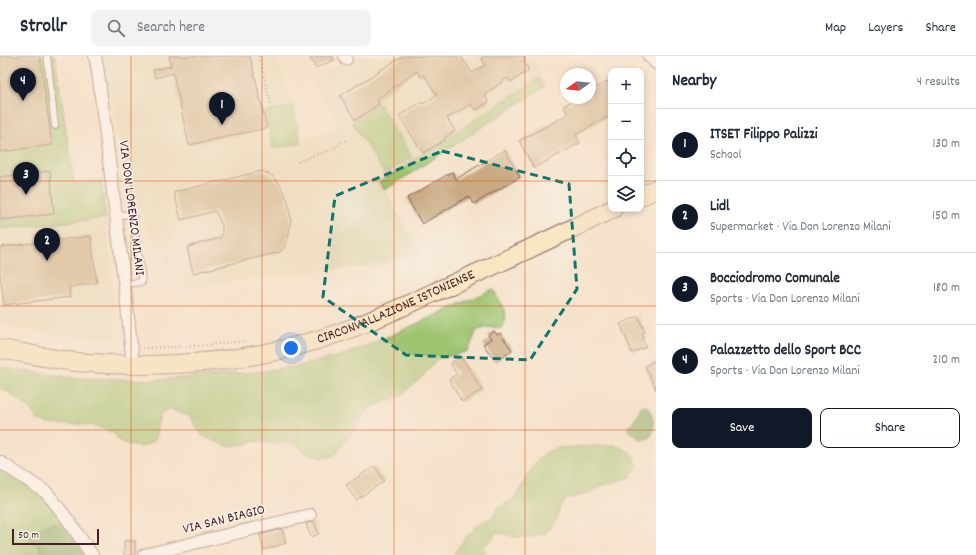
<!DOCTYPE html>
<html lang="en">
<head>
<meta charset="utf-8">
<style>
	body { margin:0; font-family:Dekko,sans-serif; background:#f2f2f3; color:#1f2937 }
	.controls { position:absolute; right:12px; top:12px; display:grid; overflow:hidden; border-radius:8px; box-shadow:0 2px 6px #0003 }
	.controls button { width:36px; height:36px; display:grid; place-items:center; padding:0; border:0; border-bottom:1px solid #e0e1e3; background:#fff; color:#1f2937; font:20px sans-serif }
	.compass { position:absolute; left:560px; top:12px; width:36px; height:36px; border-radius:50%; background:#fff; box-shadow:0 2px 6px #0003; rotate:256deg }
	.scale { position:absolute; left:12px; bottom:10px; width:87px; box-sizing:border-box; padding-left:4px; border:2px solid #4a1f2b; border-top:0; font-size:11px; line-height:14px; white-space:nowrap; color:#4a1f2b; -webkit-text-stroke:3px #f7f3e8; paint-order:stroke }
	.you { position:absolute; left:291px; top:292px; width:14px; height:14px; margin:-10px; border:3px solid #fff; border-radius:50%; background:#1a73e8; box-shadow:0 0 0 6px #1a73e833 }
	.badge { display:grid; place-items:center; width:26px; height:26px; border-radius:50%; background:#111827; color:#fff; font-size:13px; font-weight:700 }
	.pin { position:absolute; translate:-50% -33px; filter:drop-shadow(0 1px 2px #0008) }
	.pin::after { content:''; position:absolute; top:21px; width:14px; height:12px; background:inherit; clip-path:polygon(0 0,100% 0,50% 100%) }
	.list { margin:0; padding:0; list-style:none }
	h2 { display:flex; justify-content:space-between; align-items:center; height:52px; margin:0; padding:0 16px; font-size:17px }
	h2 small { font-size:13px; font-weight:400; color:#747a83 }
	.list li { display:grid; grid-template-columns:26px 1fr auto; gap:12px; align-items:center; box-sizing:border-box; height:72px; padding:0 16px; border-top:1px solid #e0e1e3 }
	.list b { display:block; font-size:15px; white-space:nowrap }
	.list p { margin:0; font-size:13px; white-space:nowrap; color:#747a83 }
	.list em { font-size:13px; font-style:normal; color:#747a83 }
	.actions { display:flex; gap:8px; padding:12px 16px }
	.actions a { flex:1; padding:9px 0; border:1px solid #111827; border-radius:8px; text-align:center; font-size:14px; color:#111827 }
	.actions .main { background:#111827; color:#fff }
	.icon { flex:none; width:22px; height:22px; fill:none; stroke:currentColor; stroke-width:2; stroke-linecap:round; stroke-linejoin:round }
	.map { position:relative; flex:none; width:656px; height:499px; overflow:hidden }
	header { display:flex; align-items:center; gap:24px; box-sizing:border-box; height:56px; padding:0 20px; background:#fff; border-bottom:1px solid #e0e1e3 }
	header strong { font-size:19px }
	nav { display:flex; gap:22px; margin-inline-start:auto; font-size:14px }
	.search { width:280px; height:36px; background:#f2f2f3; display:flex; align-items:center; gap:10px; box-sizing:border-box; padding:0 14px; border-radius:8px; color:#747a83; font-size:15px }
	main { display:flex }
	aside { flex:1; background:#fff }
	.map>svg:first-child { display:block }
</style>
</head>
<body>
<header>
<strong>Strollr</strong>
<div class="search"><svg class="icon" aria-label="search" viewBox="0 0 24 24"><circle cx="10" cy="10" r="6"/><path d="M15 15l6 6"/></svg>Search here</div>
<nav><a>Map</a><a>Layers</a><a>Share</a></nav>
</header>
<main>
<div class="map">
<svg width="656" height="499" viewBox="0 0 656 499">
	<rect width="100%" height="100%" fill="#f7f3e8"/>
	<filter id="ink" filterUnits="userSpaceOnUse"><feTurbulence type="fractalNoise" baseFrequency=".025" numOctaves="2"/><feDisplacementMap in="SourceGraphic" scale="8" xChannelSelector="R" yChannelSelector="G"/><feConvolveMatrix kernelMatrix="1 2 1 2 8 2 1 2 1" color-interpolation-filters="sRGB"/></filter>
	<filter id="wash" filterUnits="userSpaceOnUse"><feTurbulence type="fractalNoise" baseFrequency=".012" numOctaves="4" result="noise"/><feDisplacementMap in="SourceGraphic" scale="16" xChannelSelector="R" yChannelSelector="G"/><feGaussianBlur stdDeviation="0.9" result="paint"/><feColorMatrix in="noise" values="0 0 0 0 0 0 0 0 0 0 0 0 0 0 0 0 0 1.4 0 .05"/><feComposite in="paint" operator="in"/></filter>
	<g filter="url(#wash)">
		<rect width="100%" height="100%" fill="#f5e2ca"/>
		<path fill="#e6daba" d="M102,0h174l17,47 8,40 38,-18 -27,-44 40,-25h181l13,30 -161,104 36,64 -36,10 -202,23 -12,-18 -20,-34 -21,-49z
			M106,162l10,121h-42l-74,-14v-97z"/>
		<path fill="#9ec46f" stroke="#74724d" d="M0,0h55l19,127 27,-3 5,38 -106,11z
			M539,22l5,9 -159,103 -6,-8z
			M379,48l33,53 -27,17 -33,-52z
			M293,50l8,37 -28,6 -7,-37z
			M493,233l11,21 2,9 -5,9 -10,-1 -14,3 -9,21 -32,9 -15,18 -19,17 -32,13 -36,48 -13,2 -13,-5 -13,-10h-23l-17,-2 -9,3 -19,2 -25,-10 -12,-19 -19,-8 -10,5 -4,13 -2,13 -12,7 -16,-3 -8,-3 -5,-8 -22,-8 -13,-1 -17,1 -15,-1 -9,-4 -8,-11 -19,-15 -11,-6v-21l74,11 82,2 101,-8 45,-7 41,-10 47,-19z
			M614,389c13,5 21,7 23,22l-7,10 -30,9 -9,6 -25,7 -7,9 -3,12 -10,13 -18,4h-11l-21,-5c-3,7 -7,11 -14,15l5,8h-34l9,-13 12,-13 10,-8 9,-3 5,-10 15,-9 7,-8 6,-13 9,-15 10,-10 11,-5z
			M0,411l47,31 27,38c-9,-2 -10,-8 -16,-10 -11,-3 -20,4 -28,10l11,12 -1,7h-40z"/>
		<path fill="#7eaa62" stroke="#646446" d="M647,350c7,7 9,27 2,32 -3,1 -6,2 -9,1 -4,-2 -8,-7 -13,-10 3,-4 7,-7 8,-10 3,-5 3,-8 6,-12z
			M53,467c8,4 13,11 21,13l13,19h-47l1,-7 -6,-6 -4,-1 -1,-5 15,-10z"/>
		<g id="blocks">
			<path fill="#c9aa82" d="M0,0h40l12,89 -52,7z
				M169,0h81l17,72 -78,17 -16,-72 -18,5 -2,-8 18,-4z
				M309,0h23l2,4 -19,8z
				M403,0h15l1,1 2,-1h40l11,17 13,-8 -4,-7 3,-2h39l2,3 -2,1 6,10 -18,12 -3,-4 -24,17 5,7 -13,8 -5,-6 -24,14 8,13 -11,7 1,2 -22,13 -24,-37 22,-14 2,2 14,-9 -13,-20 -3,2 -4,-6 -40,28 2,5 -24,16 -15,-24z
				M608,25l3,6v28l-35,20 4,8 -46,25 -15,-27 49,-27 -5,-8 15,-8h12v-7z
				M505,94l15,27 -46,27 -5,-8 -47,28 -15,-26 45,-26 4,7z
				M50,115l4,43 -54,6v-43z
				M262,115l9,4 8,8 9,18 3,19 -3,19 -4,9 -4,4 -87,21 -6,-26 33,-9 2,-4v-9l-7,-14 -34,9 -7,-28z
				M91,180l6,47 -28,4 1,10 -66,8 -4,-31v-27z
				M638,260l7,16 -3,1 2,4 -2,1 4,9 -14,6 -12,-29z
				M494,275l3,4 3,-2 12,17 -16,12 -13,-18 8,-5 -3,-4z
				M461,301l21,33 -20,12 -13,-23 8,-5 -7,-11z
				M656,304v30l-11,-24z
				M375,410l9,15 -28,19 -10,-15z
				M314,465l5,13 -8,3 -5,-13z
				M282,473l4,14 -22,7 -4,-15z
				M124,485h11v14h-11z"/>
		</g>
	</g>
	<g filter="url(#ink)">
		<use href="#blocks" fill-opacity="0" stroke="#866363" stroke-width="1"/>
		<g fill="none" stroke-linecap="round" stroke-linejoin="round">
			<defs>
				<path id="service" d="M47,0l8,70
					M116,160l17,-2 9,68 -17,2"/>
				<path id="minor" d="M95,0l3,16 28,224 7,69
					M345,0l1,3
					M649,0l7,7
					M0,406l47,31 21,27 24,35
					M144,499l166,-40"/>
				<g id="secondary">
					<path d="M641,140l15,-7"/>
					<path id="s1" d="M0,293c25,4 51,10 77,13 64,6 139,3 203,-12 55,-12 106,-35 157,-59 59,-26 118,-54 176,-82"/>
				</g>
			</defs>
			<use href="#service" stroke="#866363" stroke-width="8"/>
			<use href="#minor" stroke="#866363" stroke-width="14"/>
			<use href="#secondary" stroke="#866363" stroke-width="20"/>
			<path stroke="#866363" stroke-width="2" stroke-dasharray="1 3" stroke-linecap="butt" d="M259,0l12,49
				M298,106l16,-7 18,-5 9,-7 8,-3
				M626,155l5,-2
				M142,292l55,-2 49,-5"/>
			<use href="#service" stroke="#fff" stroke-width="6"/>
			<use href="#minor" stroke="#fff" stroke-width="12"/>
			<use href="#secondary" stroke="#f9e7c3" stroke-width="18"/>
		</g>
	</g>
	<path d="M0 0H656V499H0ZM442,95l127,33 8,105 -47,71 -124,-5 -83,-58 12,-101z" fill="#f5e2ca" fill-opacity=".55" fill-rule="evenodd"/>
	<path fill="none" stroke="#0f766e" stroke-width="3" stroke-dasharray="8 5" stroke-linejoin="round" d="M442,95l127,33 8,105 -47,71 -124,-5 -83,-58 12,-101z"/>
	<path fill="none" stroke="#e0560e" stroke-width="1" stroke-opacity="0.55" d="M131,0v499M262,0v499M394,0v499M525,0v499M0,125h611M641,125h15M0,250h656M0,374h656"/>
	<g text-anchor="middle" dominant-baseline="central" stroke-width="3" stroke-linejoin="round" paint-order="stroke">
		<g font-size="14" fill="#4a1f2b" stroke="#f7f3e8">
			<text transform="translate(131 152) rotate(83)">VIA DON LORENZO MILANI</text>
			<text stroke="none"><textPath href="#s1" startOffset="406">CIRCONVALLAZIONE ISTONIENSE</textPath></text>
			<text transform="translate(224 464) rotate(-14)">VIA SAN BIAGIO</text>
		</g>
	</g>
</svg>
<div class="controls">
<button>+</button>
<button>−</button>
<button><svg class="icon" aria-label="locate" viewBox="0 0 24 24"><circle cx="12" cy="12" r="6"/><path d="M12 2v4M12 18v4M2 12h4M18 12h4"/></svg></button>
<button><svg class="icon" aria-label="layers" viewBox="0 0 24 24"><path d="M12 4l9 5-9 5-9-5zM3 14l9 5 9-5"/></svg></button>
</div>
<svg class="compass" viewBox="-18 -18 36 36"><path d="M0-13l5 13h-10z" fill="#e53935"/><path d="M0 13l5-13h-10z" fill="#747a83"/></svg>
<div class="scale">50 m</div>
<div class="you"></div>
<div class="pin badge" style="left:222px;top:69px">1</div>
<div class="pin badge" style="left:47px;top:205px">2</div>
<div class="pin badge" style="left:26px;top:139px">3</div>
<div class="pin badge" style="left:23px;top:45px">4</div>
</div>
<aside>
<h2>Nearby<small>4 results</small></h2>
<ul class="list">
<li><span class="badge">1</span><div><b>ITSET Filippo Palizzi</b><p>School</p></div><em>130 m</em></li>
<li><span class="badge">2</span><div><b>Lidl</b><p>Supermarket · Via Don Lorenzo Milani</p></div><em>150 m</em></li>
<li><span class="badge">3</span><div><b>Bocciodromo Comunale</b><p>Sports · Via Don Lorenzo Milani</p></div><em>180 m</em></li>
<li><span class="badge">4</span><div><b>Palazzetto dello Sport BCC</b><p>Sports · Via Don Lorenzo Milani</p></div><em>210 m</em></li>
</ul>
<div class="actions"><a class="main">Save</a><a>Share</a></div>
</aside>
</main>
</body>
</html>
